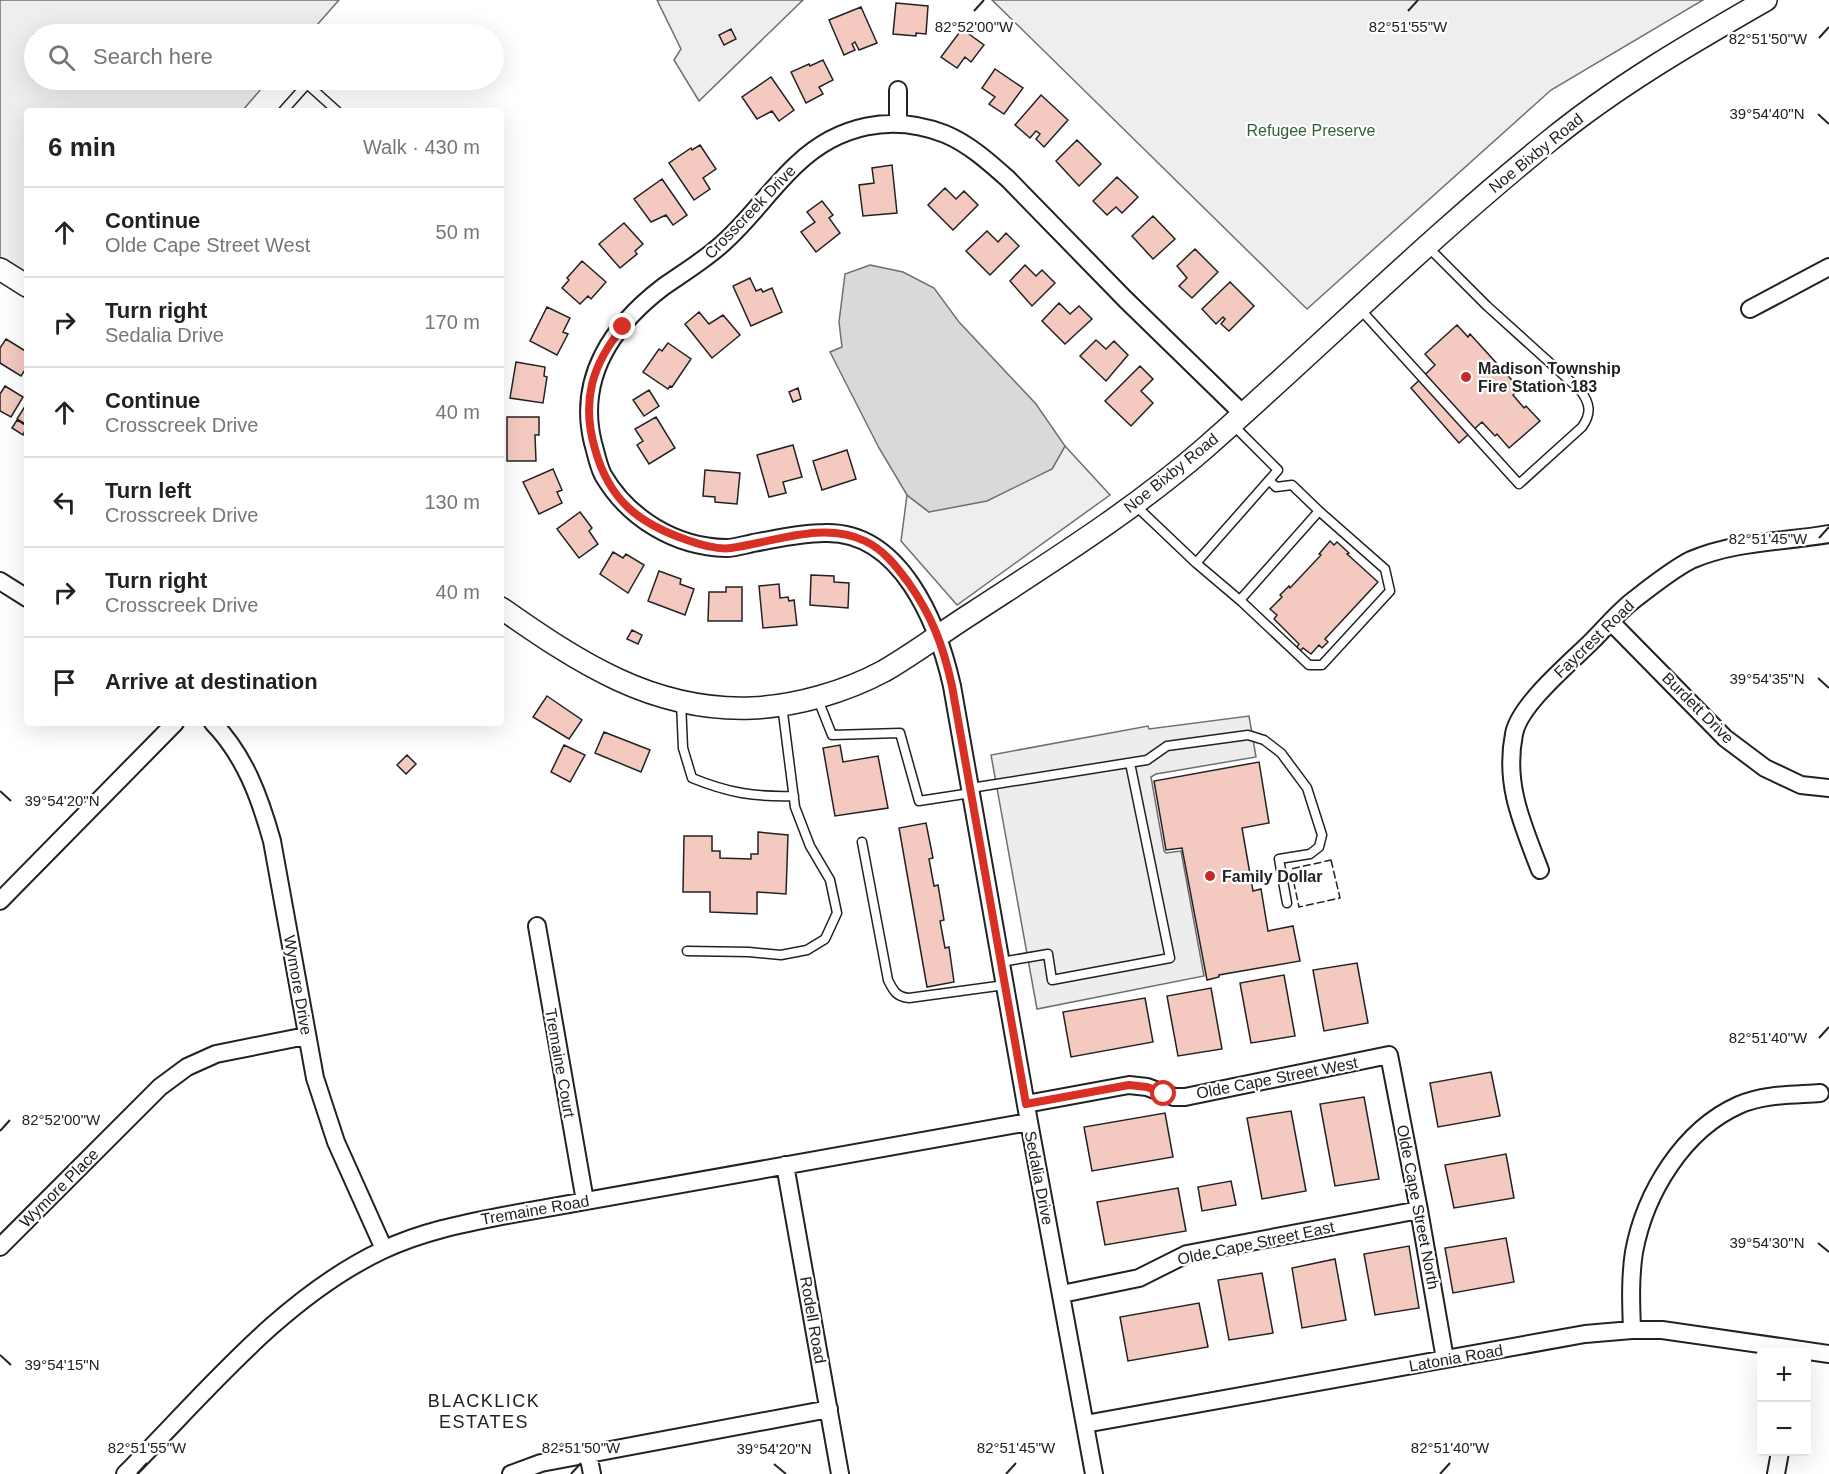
<!DOCTYPE html>
<html lang="en">
<head>
<meta charset="utf-8">
<style>
	body { margin:0; font-family:Arial,sans-serif; background:#f6f6f6; color:#222 }
	.controls { position:absolute; right:18px; bottom:18px; display:grid; overflow:hidden; border-radius:6px; box-shadow:0 6px 24px #0002 }
	.controls button { width:54px; height:54px; display:grid; place-items:center; padding:0; border:0; border-bottom:2px solid #e0e0e0; background:#fff; color:#222; font:30px sans-serif }
	.stop { position:absolute; width:18px; height:18px; margin:-14px; border:4px solid #d93025; border-radius:50%; background:#fff }
	.stop.end { background:#d93025; border-color:#fff; box-shadow:0 2px 6px #0008 }
	.list { margin:0; padding:0; list-style:none }
	h2 { display:flex; justify-content:space-between; align-items:center; height:78px; margin:0; padding:0 24px; font-size:26px }
	h2 small { font-size:20px; font-weight:400; color:#767676 }
	.list li { display:grid; grid-template-columns:39px 1fr auto; gap:18px; align-items:center; box-sizing:border-box; height:90px; padding:0 24px; border-top:2px solid #e0e0e0 }
	.list b { display:block; font-size:22px; white-space:nowrap }
	.list p { margin:0; font-size:20px; white-space:nowrap; color:#767676 }
	.list em { font-size:20px; font-style:normal; color:#767676 }
	.icon { flex:none; width:33px; height:33px; fill:none; stroke:currentColor; stroke-width:2; stroke-linecap:round; stroke-linejoin:round }
	.map { position:relative; flex:none; width:1829px; height:1474px; overflow:hidden }
	.search { position:absolute; background:#fff; box-shadow:0 6px 24px #0002; left:24px; top:24px; width:480px; height:66px; display:flex; align-items:center; gap:15px; box-sizing:border-box; padding:0 21px; border-radius:33px; color:#767676; font-size:22px }
	.panel { position:absolute; background:#fff; box-shadow:0 6px 24px #0002; left:24px; top:108px; width:480px; height:618px; border-radius:6px }
	.map>svg:first-child { display:block }
</style>
</head>
<body>
<div class="map">
<svg width="1829" height="1474" viewBox="0 0 1829 1474">
	<rect width="100%" height="100%" fill="#fff"/>
	<path fill="#eee" stroke="#6f6f6f" stroke-width="1.5" d="M0,0h339l-30,34h-275v46h235l-27,31h-215v163l-27,-16z
		M657,0h146l-104,101 -25,-41 7,-11z
		M992,0h711l-152,90 -244,219z
		M1065,446l45,49 -153,110 -56,-64 6,-46 22,17 123,-43z"/>
	<path fill="#ededed" stroke="#6f6f6f" stroke-width="1.5" d="M1249,716l7,41 -100,17 -5,3 13,74 2,2 15,-2 23,125 -167,33 -46,-254 157,-29 1,3z"/>
	<path fill="#d9d9d9" stroke="#6f6f6f" stroke-width="1.5" d="M870,265l33,7 31,16 25,34 77,82 29,42 -13,23 -65,32 -58,11 -22,-17 -28,-47 -49,-96 12,-5 -3,-25 6,-48z"/>
	<path fill="#f3c9c0" stroke="#222" stroke-width="1.5" d="M896,3l32,3 -2,28 -10,-1v3l-23,-2z
		M861,7l16,36 -18,7 -4,-8 -3,2 3,6 -11,5 -15,-35z
		M731,29l5,10 -12,6 -5,-10z
		M962,29l22,16 -13,17 -6,-5 -8,11 -16,-11z
		M823,60l10,20 -14,7 4,7 -17,9 -15,-31 18,-8 1,2z
		M995,69l28,19 -19,26 -15,-10 6,-7 -13,-9z
		M771,77l23,33 -15,11 -7,-10 -15,8 -15,-22z
		M1041,95l27,25 -24,27 -8,-8 4,-5 -4,-3 -6,7 -15,-13z
		M1077,140l24,24 -22,22 -23,-25z
		M700,145l16,24 -13,9 7,11 -16,11 -25,-37 22,-15 1,2z
		M892,165l5,48 -34,3 -4,-31 15,-2 -2,-15z
		M1117,177l21,20 -16,16 -6,-6 -9,8 -14,-14z
		M662,179l25,36 -14,10 -7,-10 -15,7 -17,-23z
		M945,188l11,11 8,-8 14,14 -25,25 -25,-25z
		M822,201l11,14 -4,3 11,15 -24,19 -15,-20 14,-10 -8,-10z
		M1153,216l22,23 -22,20 -21,-23z
		M624,223l19,21 -8,7 2,3 -17,14 -21,-24z
		M987,231l11,11 8,-9 13,13 -29,29 -24,-24z
		M1195,249l23,23 -26,26 -13,-12 8,-8 -10,-12z
		M582,261l24,21 -15,17 -3,-3 -8,8 -18,-16 7,-8 -2,-2z
		M1025,265l11,11 6,-6 13,13 -23,23 -22,-25z
		M750,278l6,13 5,-2 2,3 9,-4 10,24 -31,14 -18,-40z
		M1230,282l24,24 -25,25 -8,-7 4,-5 -2,-2 -7,7 -14,-15z
		M1059,303l11,11 9,-8 13,13 -27,25 -23,-23z
		M547,307l23,11 -7,14 5,2 -11,21 -27,-14z
		M699,312l10,12 14,-9 17,20 -28,23 -27,-34z
		M1457,325l11,12 2,-3 50,55 -7,6 11,13 2,-2 14,15 -31,27 -12,-14 -2,2 -13,-14 -23,21 -48,-55 24,-23 -10,-11z
		M6,339l21,13v15l-6,9 -21,-13v-15z
		M1096,340l10,9 8,-8 14,14 -22,26 -26,-25z
		M668,343l23,16 -19,28 -2,-1 -2,3 -25,-17 16,-23 3,2z
		M516,362l29,5 -1,9 3,1 -4,26 -33,-5z
		M1140,366l13,13 -12,12 12,12 -22,23 -26,-25z
		M5,386l18,11 -12,20 -11,-6v-17z
		M798,388l3,11 -8,3 -4,-10z
		M649,390l10,16 -15,10 -11,-16z
		M27,403v22l-10,-6z
		M507,417h32v18h-4l1,26h-29z
		M656,417l19,31 -26,16 -12,-19 6,-4 -8,-12z
		M17,420l10,6 -4,9 -11,-7z
		M793,445l9,32 -19,5 3,11 -17,4 -12,-42z
		M847,450l9,29 -34,11 -9,-29z
		M553,469l9,21 -5,2 5,11 -23,11 -16,-32z
		M705,470l35,3 -3,31 -22,-2v-5l-12,-1z
		M580,512l12,16 -3,3 9,13 -19,14 -22,-29z
		M1330,541l4,4 3,-3 12,11 -2,1 31,28 -53,57 3,3 -6,6 -3,-3 -8,9 -8,-6 -3,3 -4,-3 3,-4 -25,-25 3,-4 -7,-6 12,-12 -2,-2 9,-9 1,2 31,-33 -2,-1z
		M613,552l10,6 3,-4 18,11 -16,28 -28,-19z
		M659,571l22,8 -1,5 14,5 -9,26 -37,-14z
		M811,575l23,1v6l15,1 -1,25 -38,-3z
		M779,584l1,14 8,-1 1,4 5,-1 3,25 -34,3 -4,-42z
		M726,587h16v34h-34l1,-29h17z
		M632,630l10,5 -4,9 -11,-5z
		M547,696l35,24 -13,19 -36,-22z
		M604,732l46,18 -9,22 -46,-19z
		M564,745l21,10 -15,27 -19,-10z
		M840,745l3,17 35,-6 10,52 -53,8 -12,-68z
		M407,755l9,9 -10,10 -9,-9z
		M1259,762l10,61 -27,5 11,63 8,-2 7,42 25,-5 7,35 -81,14v2l-12,3 -25,-132 -16,2 -12,-69z
		M926,823l7,35 -4,1 5,27 4,-1 6,35 -4,1 5,27 4,-1 5,35 -27,5 -28,-159z
		M758,832l30,3 -2,59 -29,-2v22l-47,-2v-20h-27l1,-56h28v15h8v7l31,1v-5h7z
		M1357,963l11,60 -44,8 -11,-61z
		M1284,975l11,61 -44,7 -11,-60z
		M1211,988l11,61 -44,7 -11,-60z
		M1145,998l8,44 -82,15 -8,-45z
		M1491,1072l9,44 -62,11 -8,-44z
		M1364,1097l15,82 -44,7 -15,-82z
		M1291,1111l15,80 -44,8 -15,-81z
		M1165,1113l8,44 -81,14 -8,-44z
		M1506,1154l8,44 -60,10 -9,-43z
		M1231,1181l5,24 -34,6 -4,-24z
		M1178,1188l8,43 -81,14 -8,-43z
		M1506,1238l8,44 -61,11 -8,-45z
		M1409,1246l10,62 -44,7 -11,-61z
		M1335,1259l11,61 -44,8 -10,-60z
		M1262,1273l11,60 -44,7 -11,-60z
		M1199,1303l9,44 -80,14 -8,-44z"/>
	<g fill="none" stroke-linecap="round" stroke-linejoin="round">
		<defs>
			<path id="service" d="M283,111l24,-27 30,27
				M1360,309l159,175 63,-57c10,-14 8,-24 -2,-37l-93,-84 -59,-59
				M1135,505l61,58 82,-93 -45,-45
				M1196,563l46,39 67,63h13l68,-74 -5,-22 -66,-58
				M1240,600l79,-89 -27,-26 -16,2 -7,-7
				M817,697l15,38 68,-2 19,68 52,-8
				M681,702l2,46 9,30c37,15 62,19 102,18
				M971,788l176,-28 20,-14 81,-11 16,5 17,13 26,35 15,47 -3,12 -9,7 -31,5 8,44
				M862,842l26,138c5,10 8,17 21,18l96,-13
				M687,951l62,1 32,3 26,-5 18,-11 12,-26 -7,-33 -20,-34 -15,-39 -13,-102
				M1001,962l47,-8 4,26 118,-22 -40,-195"/>
			<path id="minor" d="M898,90v34
				M1750,309l79,-42
				M0,581l27,17
				M1611,622l114,116 40,30 36,17 28,3
				M213,723c32,33 47,75 59,118l43,237 21,64 48,107
				M1540,870c-18,-47 -36,-86 -26,-136 5,-29 57,-72 78,-93 14,-14 27,-30 43,-42 14,-11 40,-31 56,-39 44,-19 92,-18 138,-26
				M0,901l175,-178
				M537,926l48,275
				M1026,1104l103,-19 18,2 27,10h11l204,-42 30,155 26,149
				M785,1165l55,309
				M0,1247l160,-160 27,-20 29,-13 90,-18
				M1062,1294l77,-16 48,-24 232,-44
				M1632,1330c-1,-26 -2,-52 2,-78 11,-59 49,-122 105,-147 25,-11 55,-10 81,-12
				M1085,1424l500,-90 47,-4h30l167,24
				M588,1454l4,20
				M125,1474c79,-79 156,-176 258,-224 38,-18 78,-26 119,-34l527,-94
				M511,1474l30,-11 288,-54
				M1094,1474l-65,-352 -77,-436c-14,-62 -51,-156 -128,-153 -24,0 -48,6 -71,10 -9,2 -18,5 -27,5 -51,-1 -98,-30 -123,-73 -5,-10 -7,-22 -10,-32 -16,-65 19,-117 70,-156 20,-14 40,-26 58,-42 28,-24 49,-56 76,-81 41,-39 95,-51 148,-30 24,10 44,28 63,45l117,120 117,114
				M1776,1474l4,-22"/>
			<path id="tertiary" d="M0,269l27,17
				M501,608c77,54 152,104 251,100 44,-2 93,-16 132,-37 31,-18 60,-40 90,-59 78,-51 160,-102 231,-164 115,-101 224,-210 343,-306 67,-55 143,-99 218,-142"/>
		</defs>
		<use href="#service" stroke="#222" stroke-width="11"/>
		<use href="#minor" stroke="#222" stroke-width="20"/>
		<use href="#tertiary" stroke="#222" stroke-width="24"/>
		<use href="#service" stroke="#fff" stroke-width="8"/>
		<use href="#minor" stroke="#fff" stroke-width="16"/>
		<use href="#tertiary" stroke="#fff" stroke-width="21"/>
		<path stroke="#222" stroke-width="1.5" stroke-dasharray="8 3" stroke-linecap="butt" d="M1331,860l9,38 -41,9 -8,-38z"/>
	</g>
	<g fill="none" stroke-linecap="round" stroke-linejoin="round">
		<path stroke="#d93025" stroke-width="8" d="M623,327c-31,37 -42,74 -28,122 14,51 43,74 92,91 14,5 30,10 44,8 44,-6 92,-27 134,-7 19,9 31,25 43,41 24,34 35,63 44,104l74,418 103,-19 18,2 17,7"/>
	</g>
	<path fill="none" stroke="#222" stroke-width="2" d="M974,11l10,-11M1408,11l10,-11M1819,38l10,-11M1818,114l11,10M1819,538l10,-11M1818,678l11,10M0,791l11,10M1819,1038l10,-11M0,1131l10,-11M1818,1243l11,9M0,1355l11,10M774,1464l12,10M137,1474l10,-11M571,1474l10,-11M1006,1474l10,-11M1440,1474l10,-11"/>
	<g fill="#c62828" stroke="#fff" stroke-width="2">
		<circle cx="1466" cy="377" r="6"/>
		<circle cx="1210" cy="876" r="6"/>
	</g>
	<g text-anchor="middle" dominant-baseline="central" stroke-width="4.5" stroke-linejoin="round" paint-order="stroke">
		<g font-size="16" fill="#2f5e38" stroke="#fff">
			<text x="1311" y="130">Refugee Preserve</text>
		</g>
		<g font-size="16" fill="#222" stroke="#fff">
			<text transform="translate(1536 153) rotate(-39)">Noe Bixby Road</text>
			<text transform="translate(750 212) rotate(-46)">Crosscreek Drive</text>
			<text transform="translate(1171 473) rotate(-39)">Noe Bixby Road</text>
			<text transform="translate(1594 639) rotate(-44)">Faycrest Road</text>
			<text transform="translate(1698 708) rotate(45)">Burdett Drive</text>
			<text transform="translate(298 985) rotate(80)">Wymore Drive</text>
			<text transform="translate(560 1063) rotate(80)">Tremaine Court</text>
			<text transform="translate(1277 1078) rotate(-11)">Olde Cape Street West</text>
			<text transform="translate(1039 1178) rotate(79)">Sedalia Drive</text>
			<text transform="translate(59 1188) rotate(-45)">Wymore Place</text>
			<text transform="translate(1418 1207) rotate(79)">Olde Cape Street North</text>
			<text transform="translate(535 1210) rotate(-10)">Tremaine Road</text>
			<text transform="translate(1256 1243) rotate(-12)">Olde Cape Street East</text>
			<text transform="translate(813 1320) rotate(80)">Rodell Road</text>
			<text transform="translate(1456 1358) rotate(-10)">Latonia Road</text>
		</g>
		<g font-size="16" font-weight="bold" fill="#222" stroke="#fff" text-anchor="start">
			<text x="1478" y="368">Madison Township<tspan x="1478" dy="18">Fire Station 183</tspan></text>
			<text x="1222" y="876">Family Dollar</text>
		</g>
		<g font-size="18" letter-spacing="1.5" fill="#222" stroke="#fff">
			<text x="484" y="1401">BLACKLICK<tspan x="484" dy="21">ESTATES</tspan></text>
		</g>
	</g>
	<g font-size="15" text-anchor="middle" fill="#222" stroke="#fff" stroke-width="4.5" stroke-linejoin="round" paint-order="stroke">
		<text x="974" y="32">82°52'00"W</text>
		<text x="1408" y="32">82°51'55"W</text>
		<text x="1768" y="44">82°51'50"W</text>
		<text x="1767" y="119">39°54'40"N</text>
		<text x="1768" y="544">82°51'45"W</text>
		<text x="1767" y="684">39°54'35"N</text>
		<text x="62" y="806">39°54'20"N</text>
		<text x="1768" y="1043">82°51'40"W</text>
		<text x="61" y="1125">82°52'00"W</text>
		<text x="1767" y="1248">39°54'30"N</text>
		<text x="62" y="1370">39°54'15"N</text>
		<text x="147" y="1453">82°51'55"W</text>
		<text x="581" y="1453">82°51'50"W</text>
		<text x="1016" y="1453">82°51'45"W</text>
		<text x="1450" y="1453">82°51'40"W</text>
		<text x="774" y="1454">39°54'20"N</text>
	</g>
</svg>
<div class="controls">
<button>+</button>
<button>−</button>
</div>
<div class="stop" style="left:1164px;top:1094px"></div>
<div class="stop end" style="left:623px;top:327px"></div>
<div class="search"><svg class="icon" aria-label="search" viewBox="0 0 24 24"><circle cx="10" cy="10" r="6"/><path d="M15 15l6 6"/></svg>Search here</div>
<section class="panel">
<h2>6 min<small>Walk · 430 m</small></h2>
<ul class="list">
<li><svg class="icon" aria-label="ahead" viewBox="0 0 24 24"><path d="M12 20V5M6 11l6-6 6 6"/></svg><div><b>Continue</b><p>Olde Cape Street West</p></div><em>50 m</em></li>
<li><svg class="icon" aria-label="right" viewBox="0 0 24 24"><path d="M7 20v-9h11M14 6l5 5-5 5"/></svg><div><b>Turn right</b><p>Sedalia Drive</p></div><em>170 m</em></li>
<li><svg class="icon" aria-label="ahead" viewBox="0 0 24 24"><path d="M12 20V5M6 11l6-6 6 6"/></svg><div><b>Continue</b><p>Crosscreek Drive</p></div><em>40 m</em></li>
<li><svg class="icon" aria-label="left" viewBox="0 0 24 24"><path d="M17 20v-9H6M10 6l-5 5 5 5"/></svg><div><b>Turn left</b><p>Crosscreek Drive</p></div><em>130 m</em></li>
<li><svg class="icon" aria-label="right" viewBox="0 0 24 24"><path d="M7 20v-9h11M14 6l5 5-5 5"/></svg><div><b>Turn right</b><p>Crosscreek Drive</p></div><em>40 m</em></li>
<li><svg class="icon" aria-label="arrive" viewBox="0 0 24 24"><path d="M6 21V4h12l-3 4 3 4H6"/></svg><div><b>Arrive at destination</b></div></li>
</ul>
</section>
</div>
</body>
</html>
